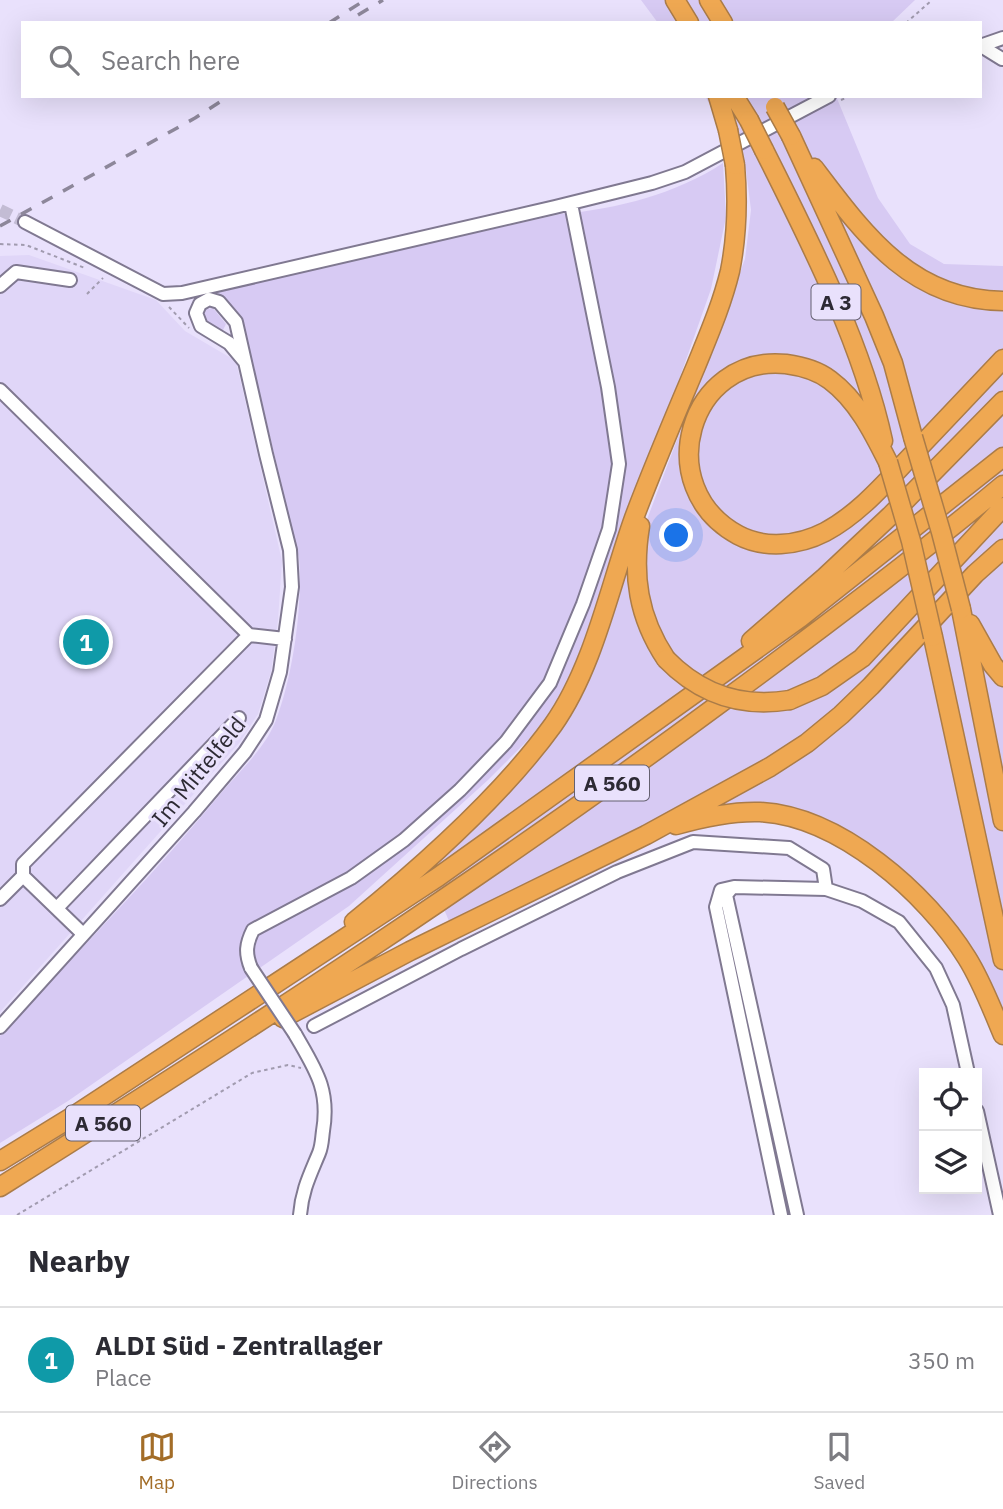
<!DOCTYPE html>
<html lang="en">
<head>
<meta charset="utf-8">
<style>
	body { margin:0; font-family:"IBM Plex Sans",sans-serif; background:#f2f2f3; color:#2b2b33 }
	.controls { position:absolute; right:21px; bottom:21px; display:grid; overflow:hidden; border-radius:0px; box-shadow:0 7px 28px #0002 }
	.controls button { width:63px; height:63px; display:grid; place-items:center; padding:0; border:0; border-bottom:2px solid #e1e1e2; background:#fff; color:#2b2b33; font:35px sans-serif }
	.you { position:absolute; left:677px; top:536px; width:24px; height:24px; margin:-18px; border:5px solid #fff; border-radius:50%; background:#1a73e8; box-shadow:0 0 0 10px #1a73e833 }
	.badge { display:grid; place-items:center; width:46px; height:46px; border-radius:50%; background:#a36d28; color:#fff; font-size:23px; font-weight:700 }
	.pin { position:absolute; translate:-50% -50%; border:4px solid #fff; box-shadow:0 2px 7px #0006 }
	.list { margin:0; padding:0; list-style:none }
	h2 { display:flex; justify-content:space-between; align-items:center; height:91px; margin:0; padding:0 28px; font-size:30px }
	h2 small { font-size:23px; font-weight:400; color:#7c7c81 }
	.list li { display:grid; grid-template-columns:46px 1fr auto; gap:21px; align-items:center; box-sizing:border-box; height:105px; padding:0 28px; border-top:2px solid #e1e1e2 }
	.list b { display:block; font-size:26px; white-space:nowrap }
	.list p { margin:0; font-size:23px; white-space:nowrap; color:#7c7c81 }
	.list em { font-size:23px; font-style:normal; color:#7c7c81 }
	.icon { flex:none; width:38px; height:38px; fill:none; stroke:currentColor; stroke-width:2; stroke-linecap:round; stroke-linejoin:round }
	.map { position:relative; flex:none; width:1003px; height:1215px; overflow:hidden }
	.search { position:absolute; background:#fff; box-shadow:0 7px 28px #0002; left:21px; right:21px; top:21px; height:77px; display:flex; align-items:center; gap:18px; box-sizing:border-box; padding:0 24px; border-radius:0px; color:#7c7c81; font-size:26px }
	.sheet { height:196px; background:#fff }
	nav { display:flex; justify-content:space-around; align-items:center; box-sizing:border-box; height:98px; border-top:2px solid #e1e1e2; background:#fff; font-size:19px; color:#7c7c81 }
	nav a { display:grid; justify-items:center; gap:4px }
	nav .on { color:#a36d28 }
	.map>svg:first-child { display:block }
</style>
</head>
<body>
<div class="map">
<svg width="1003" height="1215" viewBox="0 0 1003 1215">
	<rect width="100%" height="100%" fill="#e9e1fc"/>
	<path fill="#e0d6f8" d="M29,255l127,45 29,31 51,30 46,200 -4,59 -7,52 -13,42 -18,28 -240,270v-756z"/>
	<path fill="#d7caf3" d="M641,0h274l-24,23h-233z
		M705,96h131l42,102 32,46 34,20 59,2v751l-102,-144 -154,-69 -150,50 -50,19 -98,48 -21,-49 82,-81 47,-58 30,-54 158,-420 6,-49 -5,-40z
		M723,163l3,54 -15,72 -80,227 -61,161 -22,43 -60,60 -139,126 -281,195 -68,42v-107c74,-81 152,-159 222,-244 18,-21 44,-45 54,-72 17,-44 27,-116 23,-162l-55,-230 -5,-14 -25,-23 347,-77c56,-5 115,-20 162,-51z
		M213,308l13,16 -3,6c-9,2 -17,-7 -20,-15l3,-6z"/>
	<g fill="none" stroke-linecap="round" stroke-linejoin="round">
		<path stroke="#c3bcd4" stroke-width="12" stroke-dasharray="12 6" stroke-linecap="butt" d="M0,210l25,12"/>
		<defs>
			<path id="minor" d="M980,46l23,-8
				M981,46l21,13
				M25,222l138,72 19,-1 373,-86 97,-24 33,-11 144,-76
				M0,286l16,-14 54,8
				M0,390l249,245 -226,229v12
				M249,635l36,4
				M731,889l-5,6 71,320
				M826,889l36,12 37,21 37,46 17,37 15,68
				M0,899l23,-23 60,58
				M57,908l182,-190
				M251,968c-6,-15 -5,-24 2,-38l98,-52 53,-38 56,-50 46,-48 44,-59 33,-79 26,-75 10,-65 -11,-77 -37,-183
				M314,1026l147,-77 156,-77 76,-30 96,6 34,21 3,20 -92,-2 -13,3 -5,17 65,308
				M0,1027l194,-215 51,-60 21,-32 14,-48 12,-85 -2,-37 -24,-96 -30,-132 -17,-20 -10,-3 -9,5 -4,9 5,13 28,17 15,18
				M295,1034c20,35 35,55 28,97 -1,7 -1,15 -4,22 -9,22 -17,37 -19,62
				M977,1111l23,104"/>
			<path id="highway" d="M675,0l14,23
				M709,0l14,23
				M718,96l10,34
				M734,96l15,24
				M791,136l83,180 19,47 20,74
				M764,150c45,90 98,193 119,291
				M814,168c50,66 97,132 189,133
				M888,462c-15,-30 -31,-62 -58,-82 -13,-10 -29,-14 -44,-16 -97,-10 -136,123 -48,171 26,14 60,11 87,-3 34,-18 60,-49 87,-77 30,-32 61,-64 91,-96
				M640,526c-8,49 -2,91 26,133
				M961,609l42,212
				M970,624l23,41 10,12
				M933,637l70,323
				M751,641l74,-64 65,-61 113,-115
				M790,700l32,-14 40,-28 141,-151
				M676,825c28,-8 55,-14 84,-13 79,4 167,81 207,146 15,24 25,51 36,77
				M354,922c69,-56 147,-125 199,-197 41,-58 57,-140 81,-207 19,-51 41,-102 62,-152 13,-32 26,-62 34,-95 7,-35 8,-70 5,-106
				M283,1018l127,-67 236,-116 124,-68 37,-24 34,-28 30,-29 104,-112 28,-25
				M0,1161l75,-46 363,-238 362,-259 203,-161
				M0,1187c247,-155 491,-314 726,-488 94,-69 187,-139 277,-214"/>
		</defs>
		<use href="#minor" stroke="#807991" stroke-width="16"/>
		<use href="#highway" stroke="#ab7c48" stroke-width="21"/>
		<path stroke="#a19baf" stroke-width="2" stroke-dasharray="3.5 3.5" stroke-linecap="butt" d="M906,23l26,-23
			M841,100l9,-4
			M0,244l26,1 59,23
			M87,294l16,-16
			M169,307l20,21
			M17,1215l235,-142 36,-8 13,3"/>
		<use href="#minor" stroke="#fff" stroke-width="12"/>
		<use href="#highway" stroke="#efa852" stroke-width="18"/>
		<path stroke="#8d879a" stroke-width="3.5" stroke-dasharray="12 12" stroke-linecap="butt" d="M358,15l25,-15
			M329,23l36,-23
			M0,226l195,-108 34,-22"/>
		<defs>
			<path id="minor-bridge" d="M251,968l44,66"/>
			<path id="highway-bridge" d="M775,107l16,29
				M749,120l15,30
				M728,130l7,35
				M913,437l28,95 20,77
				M888,462l23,79 22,96
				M666,659c34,35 76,49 124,41"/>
		</defs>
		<use href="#minor-bridge" stroke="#807991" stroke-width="16" stroke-linecap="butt"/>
		<use href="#highway-bridge" stroke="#ab7c48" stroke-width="21" stroke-linecap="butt"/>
		<use href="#minor-bridge" stroke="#fff" stroke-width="12"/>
		<use href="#highway-bridge" stroke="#efa852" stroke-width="18"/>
	</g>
	<g text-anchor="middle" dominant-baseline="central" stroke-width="6" stroke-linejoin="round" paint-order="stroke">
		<g fill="#e9e1fc" stroke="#656170" stroke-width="2">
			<rect x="811.5" y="284.5" width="49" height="35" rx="5"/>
			<rect x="575" y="765.5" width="74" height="35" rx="5"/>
			<rect x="66" y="1105.5" width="74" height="35" rx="5"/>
		</g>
		<g font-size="21" font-weight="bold" fill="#2d2a34">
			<text x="836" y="302">A 3</text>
			<text x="612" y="783">A 560</text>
			<text x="103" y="1123">A 560</text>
		</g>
		<g font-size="23" fill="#2d2a34" stroke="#e9e1fc">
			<text transform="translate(198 771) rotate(-51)">Im Mittelfeld</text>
		</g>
	</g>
</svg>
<div class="controls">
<button><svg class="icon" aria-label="locate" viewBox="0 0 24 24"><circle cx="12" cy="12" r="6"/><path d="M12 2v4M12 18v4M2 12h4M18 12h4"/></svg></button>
<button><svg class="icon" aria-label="layers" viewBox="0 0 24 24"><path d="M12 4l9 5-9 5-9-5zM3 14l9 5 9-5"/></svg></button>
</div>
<div class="you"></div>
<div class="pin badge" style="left:86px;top:642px;background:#0f9aa8">1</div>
<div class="search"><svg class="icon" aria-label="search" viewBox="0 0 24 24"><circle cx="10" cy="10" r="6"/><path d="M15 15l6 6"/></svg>Search here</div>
</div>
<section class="sheet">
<h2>Nearby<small></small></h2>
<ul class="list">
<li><span class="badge" style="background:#0f9aa8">1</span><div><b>ALDI Süd - Zentrallager</b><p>Place</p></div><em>350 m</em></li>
</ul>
</section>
<nav>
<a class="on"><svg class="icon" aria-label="map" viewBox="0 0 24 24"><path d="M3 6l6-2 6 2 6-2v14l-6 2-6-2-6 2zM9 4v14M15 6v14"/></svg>Map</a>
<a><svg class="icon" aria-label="directions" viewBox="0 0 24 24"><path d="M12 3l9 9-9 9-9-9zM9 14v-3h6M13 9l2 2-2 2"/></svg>Directions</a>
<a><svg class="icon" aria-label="saved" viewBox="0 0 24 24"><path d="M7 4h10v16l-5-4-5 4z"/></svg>Saved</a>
</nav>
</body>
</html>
